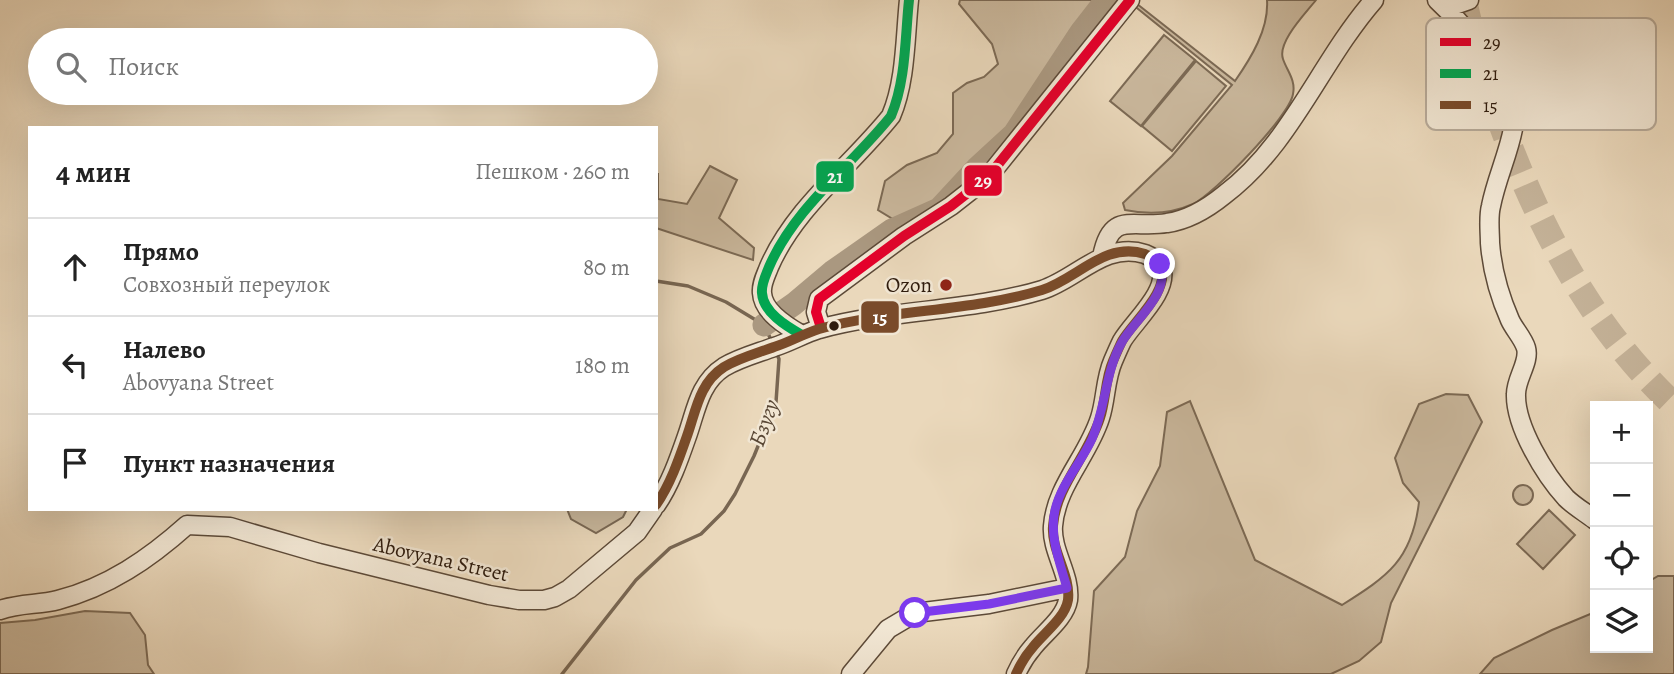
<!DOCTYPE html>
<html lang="ru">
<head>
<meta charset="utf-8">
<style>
	body { margin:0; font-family:Alegreya,serif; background:#f2f2f2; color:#222 }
	.controls { position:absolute; right:21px; bottom:21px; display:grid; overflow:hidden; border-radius:0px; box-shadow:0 7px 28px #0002 }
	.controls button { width:63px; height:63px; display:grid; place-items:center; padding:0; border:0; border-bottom:2px solid #e0e0e0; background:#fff; color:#222; font:35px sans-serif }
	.stop { position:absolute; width:21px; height:21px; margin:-16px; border:5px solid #7c3aed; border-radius:50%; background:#fff }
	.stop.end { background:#7c3aed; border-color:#fff; box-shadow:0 2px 7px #0008 }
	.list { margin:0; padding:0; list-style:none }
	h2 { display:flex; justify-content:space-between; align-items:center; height:91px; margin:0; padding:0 28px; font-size:30px }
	h2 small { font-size:23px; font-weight:400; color:#767676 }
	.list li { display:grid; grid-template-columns:46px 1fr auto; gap:21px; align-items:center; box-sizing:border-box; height:98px; padding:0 28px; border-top:2px solid #e0e0e0 }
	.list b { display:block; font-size:26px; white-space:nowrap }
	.list p { margin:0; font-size:23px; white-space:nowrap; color:#767676 }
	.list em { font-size:23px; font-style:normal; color:#767676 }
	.icon { flex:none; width:38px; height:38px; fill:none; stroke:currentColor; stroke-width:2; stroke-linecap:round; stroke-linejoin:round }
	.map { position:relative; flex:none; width:1674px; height:674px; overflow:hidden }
	.search { position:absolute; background:#fff; box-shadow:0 7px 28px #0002; left:28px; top:28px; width:630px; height:77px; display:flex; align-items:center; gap:18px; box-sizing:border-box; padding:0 24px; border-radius:38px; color:#767676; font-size:26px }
	.panel { position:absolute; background:#fff; box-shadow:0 7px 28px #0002; left:28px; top:126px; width:630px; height:385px; border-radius:0px }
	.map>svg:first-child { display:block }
</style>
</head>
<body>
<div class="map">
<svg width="1674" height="674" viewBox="0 0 1674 674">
	<rect width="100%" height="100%" fill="#ead8bb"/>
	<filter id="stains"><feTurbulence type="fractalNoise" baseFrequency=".00286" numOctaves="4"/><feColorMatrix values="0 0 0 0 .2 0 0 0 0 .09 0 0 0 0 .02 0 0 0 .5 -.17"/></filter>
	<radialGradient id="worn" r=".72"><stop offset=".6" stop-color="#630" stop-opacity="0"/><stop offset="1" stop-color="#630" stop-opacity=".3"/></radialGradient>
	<path fill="#cab89d" stroke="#7c6a55" stroke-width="2" d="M960,0h154l-53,70 -26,42 -43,54 -45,39 -41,22 -28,-17 7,-29 22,-16 30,-12 16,-19v-41l14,-10 17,-6 14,-13 -6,-20 -33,-40z
		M1127,0h5l103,81c16,-23 34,-52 32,-81h49c-10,13 -39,42 -33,59 4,12 13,21 10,35 -3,22 -79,100 -100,110 -22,10 -44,11 -68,6l-2,-7 49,-47 60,-71z
		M1164,35l31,25 -54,66 -31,-25z
		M1196,61l30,25 -54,65 -30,-25z
		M710,166l27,14 -18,38 35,30 -1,12 -97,-32v-54h2v25l29,5z
		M1446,394l22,1 14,27 -91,181 -10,39 -22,19 -28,13h-245l2,-7 6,-76 31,-34 12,-46 23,-45 7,-54 23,-11 65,159 87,45c46,-29 70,-45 77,-103l-16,-19 -8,-25 24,-54z
		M1513 495a10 10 0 1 1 20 0a10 10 0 1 1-20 0Z
		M567,509h60l-4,8 -27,16 -25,-14z
		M1549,510l26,25 -32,34 -26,-25z
		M1658,576h16v98h-194l14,-16 58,-28 43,-18v36h53v-66z
		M85,611l45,2 15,22 3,30 6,9h-154v-51l35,-3z"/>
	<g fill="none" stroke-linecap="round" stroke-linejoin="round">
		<path stroke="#786652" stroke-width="3.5" d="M656,281l32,5 38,16 38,23 8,17
			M562,674l74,-94 34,-32 31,-14 23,-23 11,-17 19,-38 22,-54 3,-43 -3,-7"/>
		<path stroke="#aa9880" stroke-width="23" d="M764,325l30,-21 38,-32 60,-42 47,-21 38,-41 37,-34 67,-102 25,-32"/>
		<path stroke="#c4b298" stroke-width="26" stroke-dasharray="26 13" stroke-linecap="butt" d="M1464,0c8,39 20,75 33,112 39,110 92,213 177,293"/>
		<defs>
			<path id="minor" d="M1437,0c30,28 82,86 76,129 -5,26 -17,51 -22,77 -3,11 -1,26 -1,37 2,27 9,52 20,77 4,9 13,18 16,28 4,14 -10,30 -10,46 -1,32 29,81 50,104 8,8 20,15 29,22
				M1446,8l23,-8
				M1102,257c9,-47 30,-28 65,-34 21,-3 41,-15 57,-28 67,-50 96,-133 150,-195
				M821,328l-5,-16 3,-13 85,-63 47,-30 37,-29 142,-177
				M802,335c-16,-9 -39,-23 -40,-42 -1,-9 4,-18 7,-26 26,-60 82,-101 122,-151 15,-35 14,-78 18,-116
				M656,505c14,-20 23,-46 31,-69 9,-25 12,-53 37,-69 15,-9 34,-14 50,-20 16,-5 29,-13 45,-18 73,-20 150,-17 223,-39 35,-11 63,-49 103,-36 7,3 13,6 16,13 9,24 -28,55 -39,74 -3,6 -6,13 -9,20 -8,18 -7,39 -13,57 -12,38 -44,68 -47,108 -2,25 18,49 15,74 -3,18 -24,33 -35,47 -7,8 -13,18 -17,27
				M0,610c20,-7 39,-5 58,-10 50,-13 91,-41 129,-75l43,2 89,26 170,42 30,5h25l11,-3 14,-8 68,-57 16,-23
				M851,674l37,-45 27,-16 74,-9 78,-16"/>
		</defs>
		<use href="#minor" stroke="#5d4a38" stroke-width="21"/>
		<use href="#minor" stroke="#f1e6d3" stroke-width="18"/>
		<defs>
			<path id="bus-1" d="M821,328l-5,-16 3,-13 85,-63 47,-30 37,-29 142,-177"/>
			<path id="bus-2" d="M802,335c-16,-9 -39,-23 -40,-42 -1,-9 4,-18 7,-26 26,-60 82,-101 122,-151 15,-35 14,-78 18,-116"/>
			<path id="bus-3" d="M656,505c14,-20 23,-46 31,-69 9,-25 12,-53 37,-69 15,-9 34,-14 50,-20 16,-5 29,-13 45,-18 73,-20 150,-17 223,-39 35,-11 63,-49 103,-36 7,3 13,6 16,13 9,24 -28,55 -39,74 -3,6 -6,13 -9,20 -8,18 -7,39 -13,57 -12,38 -44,68 -47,108 -2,25 18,49 15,74 -3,18 -24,33 -35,47 -7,8 -13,18 -17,27"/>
		</defs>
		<use href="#bus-1" stroke="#f1e6d3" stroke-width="16"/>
		<use href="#bus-2" stroke="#f1e6d3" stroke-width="16"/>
		<use href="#bus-3" stroke="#f1e6d3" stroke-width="16"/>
		<use href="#bus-1" stroke="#e4002b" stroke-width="10"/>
		<use href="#bus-2" stroke="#00a651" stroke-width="10"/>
		<use href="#bus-3" stroke="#7a4b2a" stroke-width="10"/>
	</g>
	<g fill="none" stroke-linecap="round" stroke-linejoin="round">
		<path stroke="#7c3aed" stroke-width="9" d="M915,613l74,-9 78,-16c-7,-25 -18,-52 -12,-78 6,-26 26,-47 37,-71 14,-32 13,-67 30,-97 13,-23 49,-48 38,-78"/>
	</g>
	<circle fill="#8f2418" stroke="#f1e6d3" stroke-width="2.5" cx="946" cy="285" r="7"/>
	<circle fill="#2e1b0d" stroke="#f1e6d3" stroke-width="2.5" cx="834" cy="326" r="6"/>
	<g text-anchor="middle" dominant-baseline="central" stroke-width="5" stroke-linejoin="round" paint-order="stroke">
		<g font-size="21" fill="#2e1b0d" stroke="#f1e6d3" text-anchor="end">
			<text x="932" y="285">Ozon</text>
		</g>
		<g font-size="21" fill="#2e1b0d" stroke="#f1e6d3">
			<text transform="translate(441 559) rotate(13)">Abovyana Street</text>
		</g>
		<g font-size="23" font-style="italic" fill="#594735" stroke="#f1e6d3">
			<text transform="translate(764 423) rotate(-70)">Бзугу</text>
		</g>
	</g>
	<rect x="1426" y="18" width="230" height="112" rx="10" fill="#f1e6d3" stroke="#b6a998" stroke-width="2"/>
	<rect x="1440" y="38" width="31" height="8" fill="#e4002b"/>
	<rect x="1440" y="69" width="31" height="9" fill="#00a651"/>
	<rect x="1440" y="101" width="31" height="8" fill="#7a4b2a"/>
	<g font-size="19" fill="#2e1b0d">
		<text x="1483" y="49">29</text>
		<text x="1483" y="80">21</text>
		<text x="1483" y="112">15</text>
	</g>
	<g stroke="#f1e6d3" stroke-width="2.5">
		<rect x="815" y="160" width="40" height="33" rx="7" fill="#00a651"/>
		<rect x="963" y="164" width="40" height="33" rx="7" fill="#e4002b"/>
		<rect x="860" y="300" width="40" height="34" rx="7" fill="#7a4b2a"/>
	</g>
	<g font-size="19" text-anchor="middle" font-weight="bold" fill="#fff">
		<text x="835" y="183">21</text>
		<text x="983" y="187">29</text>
		<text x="880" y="324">15</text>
	</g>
	<rect width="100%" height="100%" filter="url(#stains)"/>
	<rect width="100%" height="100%" fill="url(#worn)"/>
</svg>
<div class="controls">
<button>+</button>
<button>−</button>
<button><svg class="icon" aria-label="locate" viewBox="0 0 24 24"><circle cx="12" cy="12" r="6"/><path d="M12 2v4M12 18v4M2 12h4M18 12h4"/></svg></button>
<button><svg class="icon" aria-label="layers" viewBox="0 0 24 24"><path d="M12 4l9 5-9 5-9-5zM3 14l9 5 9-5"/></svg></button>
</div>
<div class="stop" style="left:915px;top:613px"></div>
<div class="stop end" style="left:1160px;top:264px"></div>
<div class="search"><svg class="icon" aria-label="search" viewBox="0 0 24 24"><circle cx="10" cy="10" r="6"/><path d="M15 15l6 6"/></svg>Поиск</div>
<section class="panel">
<h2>4 мин<small>Пешком · 260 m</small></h2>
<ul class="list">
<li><svg class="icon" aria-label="ahead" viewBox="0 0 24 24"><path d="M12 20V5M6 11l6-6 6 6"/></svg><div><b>Прямо</b><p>Совхозный переулок</p></div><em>80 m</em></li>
<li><svg class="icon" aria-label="left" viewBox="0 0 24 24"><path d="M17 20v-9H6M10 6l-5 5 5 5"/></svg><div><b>Налево</b><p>Abovyana Street</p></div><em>180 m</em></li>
<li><svg class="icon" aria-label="arrive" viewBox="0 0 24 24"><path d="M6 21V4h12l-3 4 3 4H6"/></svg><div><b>Пункт назначения</b></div></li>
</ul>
</section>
</div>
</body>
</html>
